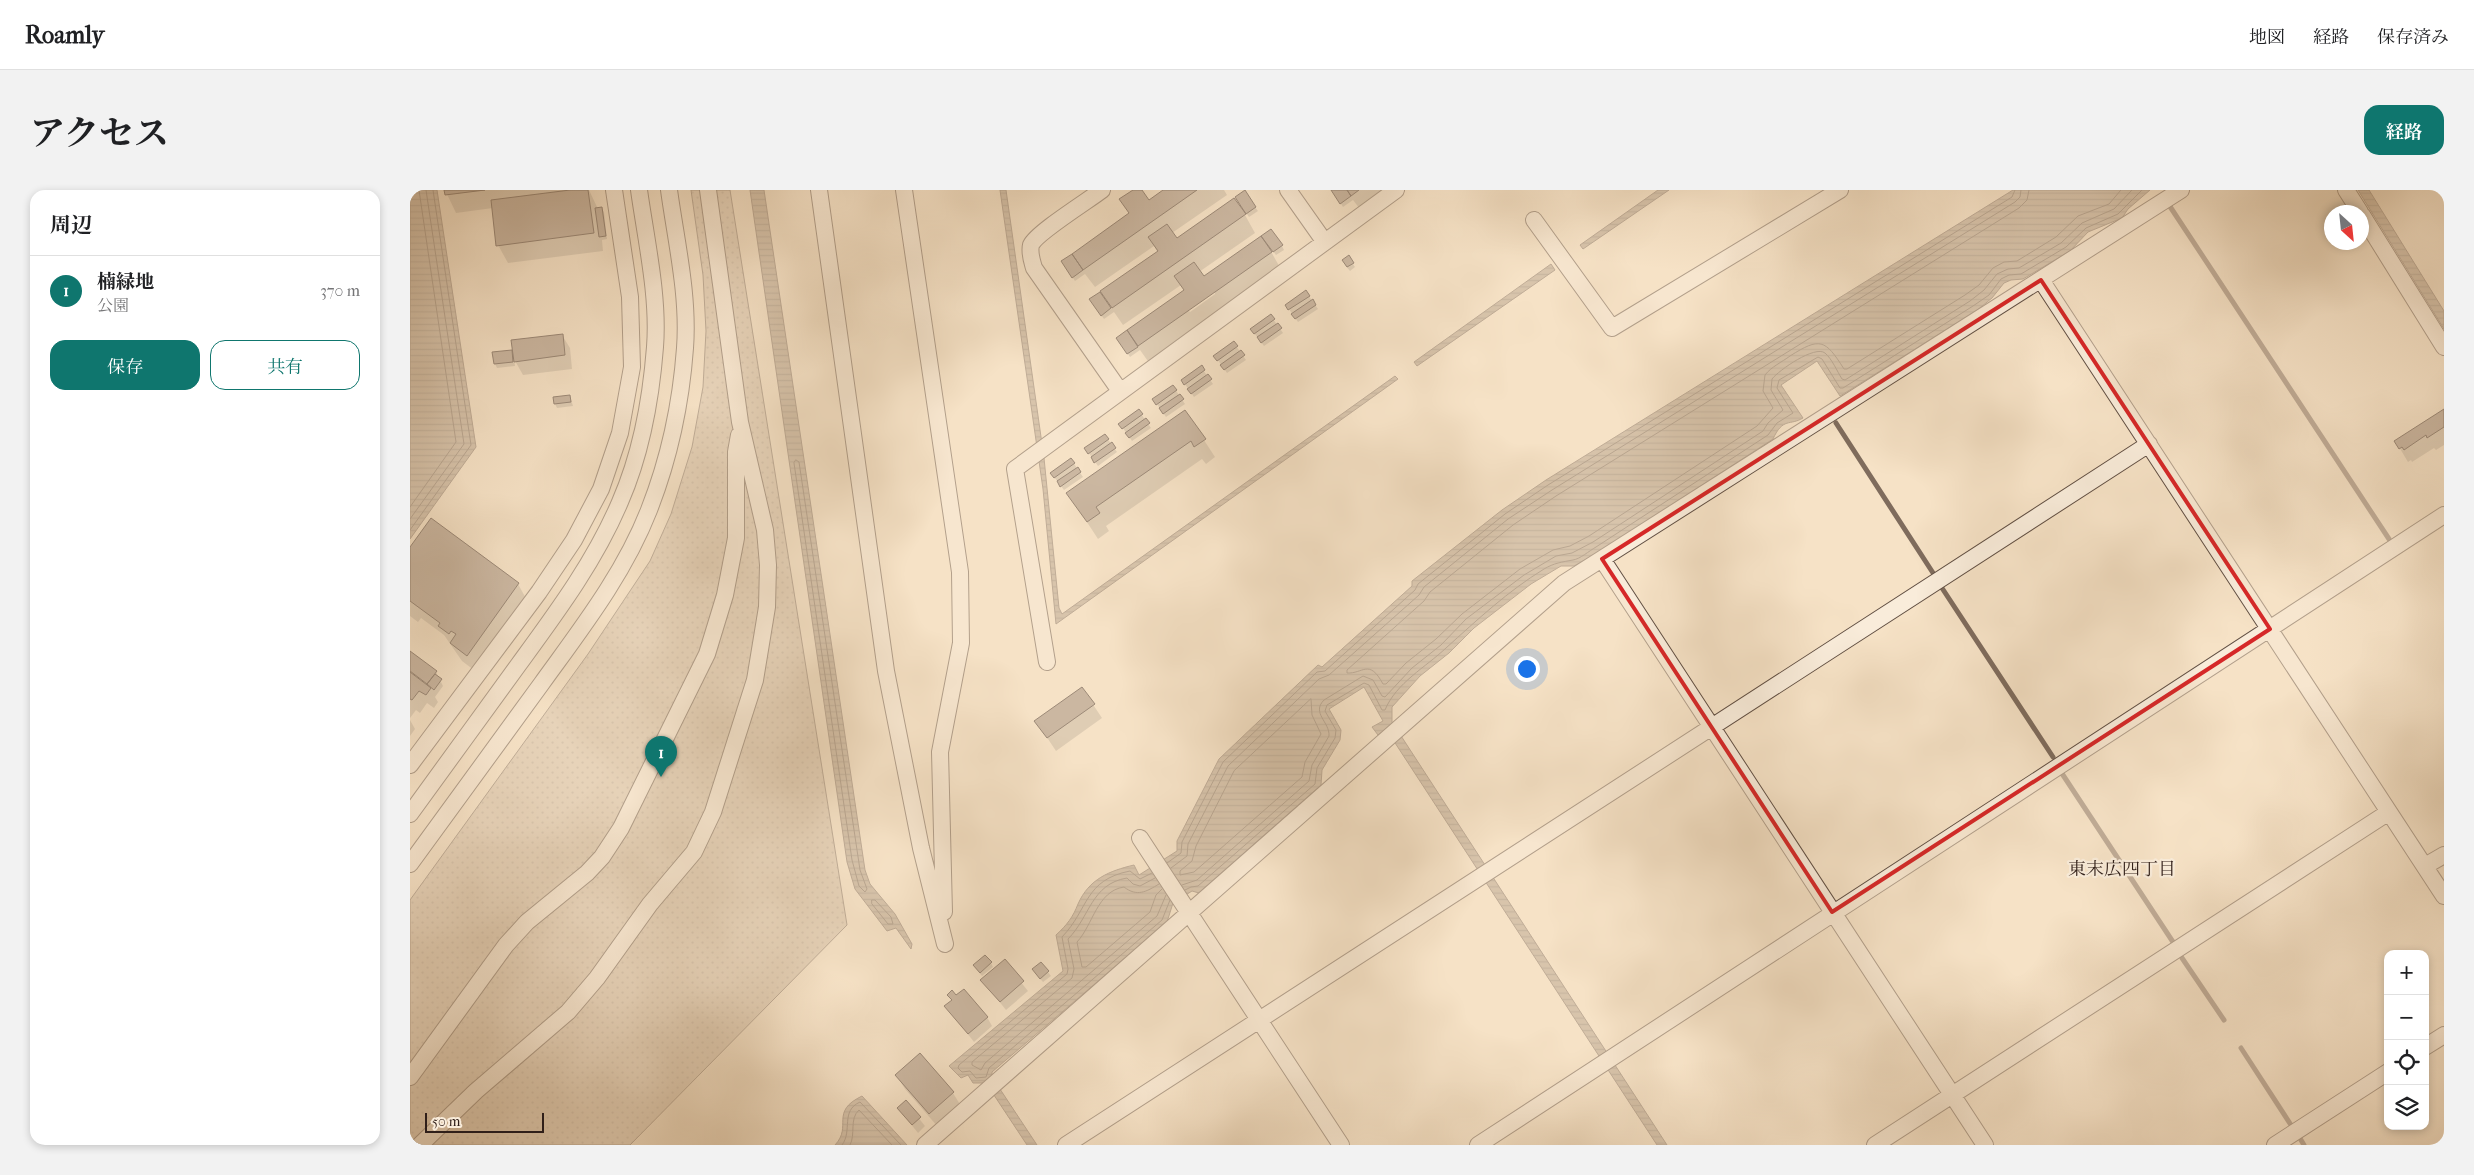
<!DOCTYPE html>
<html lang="ja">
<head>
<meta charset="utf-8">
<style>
	body { margin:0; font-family:"IM FELL French Canon","Noto Serif JP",serif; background:#f2f2f2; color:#202124 }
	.controls { position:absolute; right:15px; bottom:15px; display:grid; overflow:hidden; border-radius:10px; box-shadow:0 2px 8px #0003 }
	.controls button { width:45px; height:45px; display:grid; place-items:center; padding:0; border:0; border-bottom:1px solid #e0e0e0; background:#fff; color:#202124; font:25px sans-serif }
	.compass { position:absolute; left:1914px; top:15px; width:45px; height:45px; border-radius:50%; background:#fff; box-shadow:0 2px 8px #0003; rotate:153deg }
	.scale { position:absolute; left:15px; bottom:12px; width:119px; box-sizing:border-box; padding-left:5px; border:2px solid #301f19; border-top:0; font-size:14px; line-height:18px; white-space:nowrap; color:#301f19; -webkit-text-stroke:4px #f9ecda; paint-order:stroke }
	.you { position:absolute; left:1116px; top:478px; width:18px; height:18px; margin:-12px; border:4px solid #fff; border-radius:50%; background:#1a73e8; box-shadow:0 0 0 8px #1a73e833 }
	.badge { display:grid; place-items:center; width:32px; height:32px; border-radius:50%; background:#0f766e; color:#fff; font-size:16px; font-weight:700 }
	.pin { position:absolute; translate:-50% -41px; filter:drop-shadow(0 1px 2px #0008) }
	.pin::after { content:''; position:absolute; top:26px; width:18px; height:15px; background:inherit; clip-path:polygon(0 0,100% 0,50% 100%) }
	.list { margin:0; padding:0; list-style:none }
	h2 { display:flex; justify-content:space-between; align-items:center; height:65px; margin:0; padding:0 20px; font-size:21px }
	h2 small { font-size:16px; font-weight:400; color:#757577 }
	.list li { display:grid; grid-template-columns:32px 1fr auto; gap:15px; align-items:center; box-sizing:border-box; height:70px; padding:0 20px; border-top:1px solid #e0e0e0 }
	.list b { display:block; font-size:19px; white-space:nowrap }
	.list p { margin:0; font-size:16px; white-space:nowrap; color:#757577 }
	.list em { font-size:16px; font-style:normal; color:#757577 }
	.actions { display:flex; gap:10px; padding:15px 20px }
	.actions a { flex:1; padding:11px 0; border:1px solid #0f766e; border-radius:15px; text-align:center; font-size:18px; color:#0f766e }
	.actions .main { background:#0f766e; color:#fff }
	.icon { flex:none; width:28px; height:28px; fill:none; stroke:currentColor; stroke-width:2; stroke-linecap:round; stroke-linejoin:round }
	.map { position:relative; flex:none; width:2034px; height:955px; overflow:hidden; border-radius:15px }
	header { display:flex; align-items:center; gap:30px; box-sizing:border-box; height:70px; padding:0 25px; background:#fff; border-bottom:1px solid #e0e0e0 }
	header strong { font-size:24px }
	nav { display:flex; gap:28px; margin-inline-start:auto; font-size:18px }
	.intro { display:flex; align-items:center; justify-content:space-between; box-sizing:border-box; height:120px; padding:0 30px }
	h1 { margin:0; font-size:35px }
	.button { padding:12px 22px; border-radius:15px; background:#0f766e; color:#fff; font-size:18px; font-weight:700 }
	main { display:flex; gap:30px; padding:0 30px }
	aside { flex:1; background:#fff; border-radius:15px; box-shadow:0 2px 8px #0003 }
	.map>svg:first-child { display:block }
</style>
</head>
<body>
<header>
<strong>Roamly</strong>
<nav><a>地図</a><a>経路</a><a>保存済み</a></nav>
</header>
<div class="intro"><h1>アクセス</h1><a class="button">経路</a></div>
<main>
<aside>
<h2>周辺<small></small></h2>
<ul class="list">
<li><span class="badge">1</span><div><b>楠緑地</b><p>公園</p></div><em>370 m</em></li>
</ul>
<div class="actions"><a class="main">保存</a><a>共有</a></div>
</aside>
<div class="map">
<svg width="2034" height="955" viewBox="0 0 2034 955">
	<defs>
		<pattern id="park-dots" width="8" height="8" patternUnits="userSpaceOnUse" patternTransform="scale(1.25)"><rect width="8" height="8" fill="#d4c1a9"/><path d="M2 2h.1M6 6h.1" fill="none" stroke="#b6a591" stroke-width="1.8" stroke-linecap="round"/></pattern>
		<pattern id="water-rules" width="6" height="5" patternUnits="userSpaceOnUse" patternTransform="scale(1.25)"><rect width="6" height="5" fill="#b3a08b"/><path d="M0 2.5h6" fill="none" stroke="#928271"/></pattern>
	</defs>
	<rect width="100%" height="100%" fill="#f6e2c6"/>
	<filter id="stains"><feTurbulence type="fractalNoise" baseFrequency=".004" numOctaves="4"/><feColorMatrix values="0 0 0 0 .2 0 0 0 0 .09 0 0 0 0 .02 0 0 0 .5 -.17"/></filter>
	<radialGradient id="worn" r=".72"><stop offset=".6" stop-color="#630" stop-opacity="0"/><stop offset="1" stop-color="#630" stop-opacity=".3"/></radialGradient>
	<path fill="url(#park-dots)" stroke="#827061" d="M281,0h39l117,735 -217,220h-220v-245l178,-246 62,-93 21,-47 21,-67 11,-60 3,-56 -3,-56z"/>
	<path fill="url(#water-rules)" stroke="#7f6c5d" d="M0,0h27l39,257 -66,92z
		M340,0h14l101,680 5,14 25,30 17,30 -1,5 -15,-21 -9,3 -32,-42 -8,-27z
		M590,0h6l38,268 15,150 3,6 333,-238 3,3 -342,245 -13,-135z
		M1248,0h11l-86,59 -3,-4z
		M1603,0h137l-22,19 -6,9 -34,14 -18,19 -47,28 -12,1 -7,3 -12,15 -16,13 -136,85 -23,-35 -36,24 22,33c-13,8 -20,-1 -30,21l-174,113 -25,14h-13l-30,18 -57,44 -25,25 -29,23 -28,31v15l275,423h-10l-271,-416 -8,6 -6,-8 11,-6 -19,-34 -35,22 12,21 -1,10 -18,30 -1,15 -122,108 -7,-2 -19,12 -6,19 -175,150v5l45,68h-10l-41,-62h-13l-5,-8 -7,3 -12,-12 114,-95 -7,-36c11,-10 17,-18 22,-31 11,-25 31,-33 56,-39l5,10 38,-24v-10l42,-82 99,-94 4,2 90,-81v-5l90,-71 44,-30z
		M1948,0h11l75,121v18z
		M1141,74l4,6 -138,96 -3,-4z
		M452,906l45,49h-72c18,-19 -6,-33 27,-49z"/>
	<path fill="#0003" fill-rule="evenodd" d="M35,0h144l9,19 3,-1 3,4 3,27 -5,1 1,11 -95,12 -10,-18 -5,-37 -37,5z
		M725,0h5l8,12 17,-12h59l3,5 -55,38 5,6 68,-24 10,18 -56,39 4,6 65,-33 14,1 2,4 -8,5 -6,-8 -1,1 13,23 -132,93 -10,-14 -10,7 -10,-15 14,-3 51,-48 -4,-6 -58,40 -9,-13 -10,7 -11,-15 14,-3 51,-48 -4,-7 -59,41 -10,-13 -10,7 -10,-15 65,-51 -9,-15zM805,101v3l-25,18 -2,-2z
		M922,0h63l-32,23 -10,-13 -10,7z
		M829,12l16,5 3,4 -9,6z
		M938,67l7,10 -5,4 -5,-6z
		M896,102l12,17 -20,13 -12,-17z
		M861,126l12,17 -19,13 -10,-13z
		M152,145l8,13 2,21 -49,6 -9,-16 1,7 -18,2 -2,-4 -1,-11 17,-2 4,6z
		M824,153l12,17 -19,13 -12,-17z
		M791,177l12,17 -19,13 -12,-17z
		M763,196l12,18 -19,13 -12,-17z
		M160,206l3,10 -16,2 -2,-4z
		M2034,220v35l-8,5 -2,-2 -22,14 -1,-2 -3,2 -12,-20z
		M729,221l12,17 -19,13 -12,-17z
		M775,221l30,46 -9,7 -4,-5 -96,67 3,5 -11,8 -30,-46z
		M695,245l12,17 -19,14 -12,-17z
		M661,269l12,18 -19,13 -10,-13z
		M0,359l108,35 10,18 -50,71 -16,-12 -18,-26 -23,-17 -3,4 -8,-6z
		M0,463l26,19 7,14 -8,11 3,5 -4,6 -7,-5 -7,10 -4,-3 -6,8z
		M672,498l20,30 -46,33 -20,-30z
		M0,530l5,9 -5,7z
		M594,771l24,30 -22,19 -24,-30z
		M581,773l2,4 -11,9 -8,-10z
		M631,773l10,13 -8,6 -7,-8z
		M539,805l38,22 5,9 -18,16 -28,-36 6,-5z
		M510,865l33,38 8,13 -23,21 -33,-38 -8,-13z
		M496,912l19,24 -7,7 -20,-25z"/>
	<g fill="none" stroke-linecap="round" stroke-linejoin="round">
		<path stroke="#726052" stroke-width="1" d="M1619,0l-2,10 -8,8 -463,288 -43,29 -83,67 -6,9 -77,69v3c16,1 22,-15 36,11h3l20,-21 30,-24 26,-25 58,-45 33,-19 17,-4 19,-10 168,-110 16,-18 -10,-17 2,-16c6,-8 17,-13 25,-19 30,-19 35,-17 54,13h3l118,-74 14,-10 14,-17 11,-6 13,-1 39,-24 22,-21 31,-12 12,-14
			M386,270l3,2 61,408 7,19 -2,3 -6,-6 -7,-26 -58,-397z
			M0,317l46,-65 -37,-252
			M0,329l54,-75 -38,-254
			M0,340l61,-85 -38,-255
			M901,509l1,16 9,19 -16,28 -3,15 -108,95 -14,3v-4l12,-10 4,-15 38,-75z
			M757,673l14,-10 1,-11 41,-80 94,-90 8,-1 90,-81 3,-6 87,-70 43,-29 464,-288 3,-7
			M761,678l16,-12 1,-12 40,-78 91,-87 10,-4 90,-80 5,-8 84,-68 44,-29 463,-288 5,-5 1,-7
			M742,683l-12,6 -10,-8c-46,9 -41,38 -68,66l6,32 -1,5 -108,91 -1,3 4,4 8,-1 6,7 10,-1 3,-9 173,-148 8,-20
			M745,688l-15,8 -7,-2 -6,-6c-36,6 -37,39 -59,61l6,30 -2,9 -100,84v3l9,5 4,-7 172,-147 9,-21
			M749,694c-13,8 -22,13 -35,3 -27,4 -31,38 -47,55l5,25h4l64,-55 6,-17 6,-6
			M772,695l15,-5 112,-99 3,-16 17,-29c1,-14 -18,-23 -5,-36l39,-24 10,4 9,16 3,1 27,-29 29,-23 25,-26 58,-44 32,-19 16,-3 21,-11 170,-111 5,-8 15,-13 -12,-20 1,-11c7,-9 43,-34 53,-26 7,6 12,18 17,26l3,1 125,-79 14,-11 13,-16 11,-5 11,-1 42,-25 21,-20 32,-14 18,-19
			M775,700l6,-3 7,-1 117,-102 2,-16 18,-30 1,-8 -11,-19 2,-6 37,-22 5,2 13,25h3c11,-27 41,-43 61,-62 31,-28 62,-57 98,-79 10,-6 18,-7 29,-9 7,-1 16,-9 23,-13l172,-112 9,-12 16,-10 -16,-25 2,-8 39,-23 4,2 18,29h3l130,-82 16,-11 12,-16 8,-4 12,-1 45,-27 20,-19 32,-14 24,-24
			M462,710h3l16,17 2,7h-5l-16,-20z
			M432,955c11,-14 -2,-34 18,-43l41,43
			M440,955c6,-11 -1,-26 9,-35l33,35"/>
		<path stroke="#7f6c5d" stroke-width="5" d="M1759,15l220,334
			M1426,233l99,153
			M1532,398l111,169
			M1651,582l112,170
			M1772,768l42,62
			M1831,858l50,77
			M1891,950l3,5"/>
	</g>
	<path fill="#978473" stroke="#301f19" d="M34,0h41l-40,5z
		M160,0h18l6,43 -98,13 -5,-46z
		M723,0h9l7,10 14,-10h34l-114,80 -11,-16 57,-41 -10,-14z
		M835,0l11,17 -10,7 -11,-17z
		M921,0h16l4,6 -11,8z
		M937,0h12l-8,6z
		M824,8l12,16 -134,94 -12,-17 58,-40 -10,-14 19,-13 10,14z
		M192,17l4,29 -7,1 -4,-29z
		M861,39l12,16 -10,7 -12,-16z
		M851,46l11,16 -134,94 -11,-16 57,-40 -10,-14 20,-14 10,14z
		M662,64l11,16 -11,8 -11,-17z
		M939,65l5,8 -7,4 -5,-7z
		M896,100l4,6 -22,14 -3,-5z
		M690,102l11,16 -10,8 -12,-17z
		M903,109l3,6 -21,14 -4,-5z
		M861,124l4,5 -21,15 -4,-5z
		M868,133l4,5 -21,15 -4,-6z
		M717,140l11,17 -11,7 -11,-16z
		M153,144l2,21 -51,7 -3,-22z
		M824,151l4,5 -21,15 -4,-5z
		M102,160l1,12 -19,2 -2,-12z
		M831,160l4,5 -21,15 -4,-5z
		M792,175l3,5 -21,15 -3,-5z
		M798,184l4,5 -21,15 -4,-5z
		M763,195l4,5 -21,15 -4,-6z
		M770,204l4,5 -21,15 -4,-6z
		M160,205l1,7 -17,2 -1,-7z
		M729,219l4,5 -21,15 -4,-5z
		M2034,219v18l-17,11 -1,-3 -22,15 -2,-3 -3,2 -5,-8z
		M775,220l21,29 -12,8 -3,-6 -95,66 4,6 -13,9 -21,-29z
		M736,228l4,5 -21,15 -4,-5z
		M695,244l4,5 -21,15 -4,-6z
		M702,252l4,6 -22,15 -3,-6z
		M661,268l4,5 -21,15 -4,-5z
		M668,277l3,5 -21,15 -3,-6z
		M21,328l88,65 -52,73 -17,-13 6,-9 -5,-3 -2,3 -11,-8 2,-3 -30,-22v-54z
		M0,461l27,20 -10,13 -17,-13z
		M0,482l21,16 -5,7 -7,-4 -7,9 -2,-1z
		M25,484l7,5 -8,11 -7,-6z
		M672,497l13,17 -48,34 -13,-17z
		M575,765l7,7 -12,11 -7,-8z
		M595,769l19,22 -24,21 -20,-22z
		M631,772l8,9 -9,8 -8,-10z
		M554,799l24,28 -20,17 -24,-28 8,-6 -5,-5 5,-5 4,5z
		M510,863l34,39 -25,22 -34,-39z
		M496,910l15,17 -9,8 -15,-17z"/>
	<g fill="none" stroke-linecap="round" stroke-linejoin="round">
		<defs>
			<path id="minor" d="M409,0l67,481 35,177 24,96
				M494,0l56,382 1,71 -21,109 4,160
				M692,0c-13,10 -66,43 -71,55 -2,8 1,16 3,23l86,123
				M878,0l36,51
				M1936,0l14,22
				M1952,25l82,132
				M1124,30l78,108 228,-138
				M1631,90l403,616
				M1192,369l383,586
				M637,472l-32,-193 381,-279
				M0,575l129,-173 35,-52 27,-51 19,-56 12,-66 -2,-70 -16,-107
				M0,624c36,-50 73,-100 109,-150 38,-52 76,-103 101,-162 21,-48 31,-103 35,-155 4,-50 -9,-107 -16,-157
				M730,648l201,307
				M0,674c44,-60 88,-120 132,-181 39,-54 82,-109 107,-173 20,-51 32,-107 36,-162 4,-52 -9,-107 -16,-158
				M2015,676l19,-11
				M2015,857l19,-12
				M0,887l96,-132 21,-23 60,-49 15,-16 19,-29 86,-174 18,-59 11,-57v-86l3,-17
				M10,955l56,-54 92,-79 29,-34 53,-74 44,-52 19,-40 42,-132 12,-73 1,-42 -3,-35 -25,-108 -32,-232
				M515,955l639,-562 617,-393
				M656,955l1083,-701
				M1068,955l966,-630
				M1465,955l514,-333
				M1865,955l113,-73"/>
		</defs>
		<use href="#minor" stroke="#625044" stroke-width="18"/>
		<use href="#minor" stroke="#f9ecda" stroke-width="16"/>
	</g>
	<path d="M0 0H2034V955H0ZM1631,90l229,349 -438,283 -230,-353z" fill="#f6e2c6" fill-opacity=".55" fill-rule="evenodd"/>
	<path fill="none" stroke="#d62828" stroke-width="4" stroke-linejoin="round" d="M1631,90l229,349 -438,283 -230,-353z"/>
	<g text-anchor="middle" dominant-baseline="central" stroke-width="4.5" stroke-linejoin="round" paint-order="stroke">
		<g font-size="18" fill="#301f19" stroke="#f9ecda">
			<text x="1712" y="679">東末広四丁目</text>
		</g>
	</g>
	<rect width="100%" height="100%" filter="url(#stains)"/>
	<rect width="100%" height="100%" fill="url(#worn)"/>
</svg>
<div class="controls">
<button>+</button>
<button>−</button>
<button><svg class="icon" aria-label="locate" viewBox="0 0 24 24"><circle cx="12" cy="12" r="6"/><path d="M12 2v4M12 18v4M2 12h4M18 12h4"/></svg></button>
<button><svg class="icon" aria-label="layers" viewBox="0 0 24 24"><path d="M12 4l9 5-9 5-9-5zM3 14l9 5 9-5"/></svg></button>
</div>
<svg class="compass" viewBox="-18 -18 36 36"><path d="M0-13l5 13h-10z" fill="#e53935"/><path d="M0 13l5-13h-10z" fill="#757577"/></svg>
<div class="scale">50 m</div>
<div class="you"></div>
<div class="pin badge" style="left:251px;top:587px">1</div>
</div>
</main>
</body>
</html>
